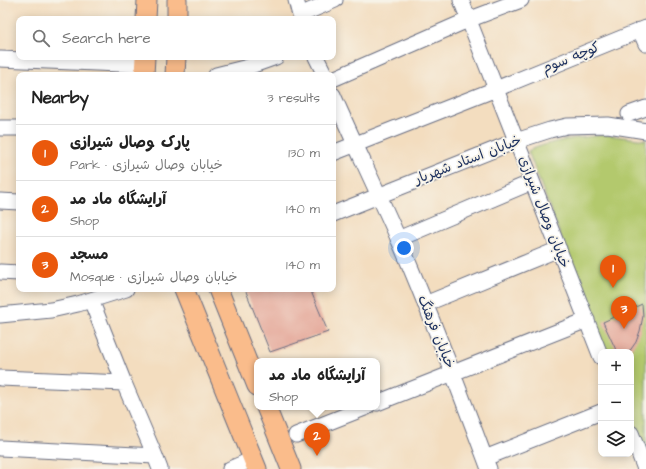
<!DOCTYPE html>
<html lang="en">
<head>
<meta charset="utf-8">
<style>
	body { margin:0; font-family:"Architects Daughter","Playpen Sans Arabic",sans-serif; background:#f6f6f6; color:#222 }
	.controls { position:absolute; right:12px; bottom:12px; display:grid; overflow:hidden; border-radius:8px; box-shadow:0 2px 10px #0003 }
	.controls button { width:36px; height:36px; display:grid; place-items:center; padding:0; border:0; border-bottom:1px solid #e0e0e0; background:#fff; color:#222; font:20px sans-serif }
	.you { position:absolute; left:404px; top:248px; width:14px; height:14px; margin:-10px; border:3px solid #fff; border-radius:50%; background:#1a73e8; box-shadow:0 0 0 6px #1a73e833 }
	.badge { display:grid; place-items:center; width:26px; height:26px; border-radius:50%; background:#ea580c; color:#fff; font-size:13px; font-weight:700 }
	.pin { position:absolute; translate:-50% -33px; filter:drop-shadow(0 1px 2px #0008) }
	.pin::after { content:''; position:absolute; top:21px; width:14px; height:12px; background:inherit; clip-path:polygon(0 0,100% 0,50% 100%) }
	.popup { position:absolute; left:254px; top:358px; width:126px; height:52px; box-sizing:border-box; display:grid; place-content:center; border-radius:8px; background:#fff; filter:drop-shadow(0 1px 3px #0005); font-size:13px; white-space:nowrap; color:#767676 }
	.popup b { font-size:15px; color:#222 }
	.popup::after { content:''; position:absolute; left:50%; top:100%; margin-left:-8px; border:8px solid transparent; border-top-color:#fff }
	.list { margin:0; padding:0; list-style:none }
	h2 { display:flex; justify-content:space-between; align-items:center; height:52px; margin:0; padding:0 16px; font-size:17px }
	h2 small { font-size:13px; font-weight:400; color:#767676 }
	.list li { display:grid; grid-template-columns:26px 1fr auto; gap:12px; align-items:center; box-sizing:border-box; height:56px; padding:0 16px; border-top:1px solid #e0e0e0 }
	.list b { display:block; font-size:15px; white-space:nowrap }
	.list p { margin:0; font-size:13px; white-space:nowrap; color:#767676 }
	.list em { font-size:13px; font-style:normal; color:#767676 }
	.icon { flex:none; width:22px; height:22px; fill:none; stroke:currentColor; stroke-width:2; stroke-linecap:round; stroke-linejoin:round }
	.map { position:relative; flex:none; width:646px; height:469px; overflow:hidden }
	.search { position:absolute; background:#fff; box-shadow:0 2px 10px #0003; left:16px; top:16px; width:320px; height:44px; display:flex; align-items:center; gap:10px; box-sizing:border-box; padding:0 14px; border-radius:8px; color:#767676; font-size:15px }
	.panel { position:absolute; background:#fff; box-shadow:0 2px 10px #0003; left:16px; top:72px; width:320px; height:220px; border-radius:8px }
	.map>svg:first-child { display:block }
</style>
</head>
<body>
<div class="map">
<svg width="646" height="469" viewBox="0 0 646 469">
	<rect width="100%" height="100%" fill="#f7f3e8"/>
	<filter id="ink" filterUnits="userSpaceOnUse"><feTurbulence type="fractalNoise" baseFrequency=".025" numOctaves="2"/><feDisplacementMap in="SourceGraphic" scale="8" xChannelSelector="R" yChannelSelector="G"/><feConvolveMatrix kernelMatrix="1 2 1 2 8 2 1 2 1" color-interpolation-filters="sRGB"/></filter>
	<filter id="wash" filterUnits="userSpaceOnUse"><feTurbulence type="fractalNoise" baseFrequency=".012" numOctaves="4" result="noise"/><feDisplacementMap in="SourceGraphic" scale="16" xChannelSelector="R" yChannelSelector="G"/><feGaussianBlur stdDeviation="0.9" result="paint"/><feColorMatrix in="noise" values="0 0 0 0 0 0 0 0 0 0 0 0 0 0 0 0 0 1.4 0 .05"/><feComposite in="paint" operator="in"/></filter>
	<g filter="url(#wash)">
		<rect width="100%" height="100%" fill="#f3ddbf"/>
		<path fill="#b3c96d" stroke="#677c66" d="M606,135l40,5v318l-15,-39v-67h-26l-77,-201c24,-11 52,-14 78,-16z"/>
		<g id="blocks">
			<path fill="#e4a596" d="M245,289h65l18,43 -58,20z
				M642,304l1,12 -3,15 -4,11 -7,10h-12l-14,-30z"/>
		</g>
	</g>
	<g filter="url(#ink)">
		<use href="#blocks" fill-opacity="0" stroke="#676c80" stroke-width="1"/>
		<g fill="none" stroke-linecap="round" stroke-linejoin="round">
			<defs>
				<path id="minor" d="M296,0l5,19
					M461,0l140,357
					M300,15l35,-15
					M640,30l6,14
					M316,57l9,18
					M0,59l144,6
					M216,75l32,-8 28,-10
					M333,79l135,-59 53,-20
					M333,95c21,48 44,95 65,143 33,76 62,154 91,231
					M629,114l17,-6
					M0,128h19
					M333,153l163,-64 150,-61
					M0,201l19,1
					M333,214l183,-73 34,-11 17,-4 41,-1 38,6
					M398,239l134,-57
					M0,272l19,1
					M91,300l33,83 31,73 5,13
					M425,304l134,-55
					M0,315l51,-5 27,-6 48,-15
					M0,378l124,5
					M377,403l210,-83
					M631,433l14,36
					M296,435l71,-28
					M0,448l155,8
					M485,458l116,-46
					M230,469l23,-10"/>
				<path id="major" d="M146,19l1,-19
					M177,19v-19
					M144,75l1,-18
					M175,75l1,-18
					M184,289l73,180
					M218,289l39,97
					M266,407l25,62"/>
			</defs>
			<use href="#minor" stroke="#676c80" stroke-width="17"/>
			<use href="#major" stroke="#676c80" stroke-width="21"/>
			<use href="#minor" stroke="#fff" stroke-width="15"/>
			<use href="#major" stroke="#fabc8b" stroke-width="19"/>
		</g>
	</g>
	<g text-anchor="middle" dominant-baseline="central" stroke-width="3.5" stroke-linejoin="round" paint-order="stroke">
		<g font-size="14" fill="#1b2f5e" stroke="#f7f3e8">
			<text transform="translate(571 58) rotate(-22)">کوچه سوم</text>
			<text transform="translate(468 160) rotate(-21)">خیابان استاد شهریار</text>
			<text transform="translate(544 212) rotate(69)">خیابان وصال شیرازی</text>
			<text transform="translate(436 332) rotate(68)">خیابان فرهنگ</text>
		</g>
	</g>
</svg>
<div class="controls">
<button>+</button>
<button>−</button>
<button><svg class="icon" aria-label="layers" viewBox="0 0 24 24"><path d="M12 4l9 5-9 5-9-5zM3 14l9 5 9-5"/></svg></button>
</div>
<div class="you"></div>
<div class="pin badge" style="left:613px;top:288px">1</div>
<div class="pin badge" style="left:317px;top:456px">2</div>
<div class="popup"><b>آرایشگاه ماد مد</b>Shop</div>
<div class="pin badge" style="left:624px;top:329px">3</div>
<div class="search"><svg class="icon" aria-label="search" viewBox="0 0 24 24"><circle cx="10" cy="10" r="6"/><path d="M15 15l6 6"/></svg>Search here</div>
<section class="panel">
<h2>Nearby<small>3 results</small></h2>
<ul class="list">
<li><span class="badge">1</span><div><b>پارک وصال شیرازی</b><p>Park · خیابان وصال شیرازی</p></div><em>130 m</em></li>
<li><span class="badge">2</span><div><b>آرایشگاه ماد مد</b><p>Shop</p></div><em>140 m</em></li>
<li><span class="badge">3</span><div><b>مسجد</b><p>Mosque · خیابان وصال شیرازی</p></div><em>140 m</em></li>
</ul>
</section>
</div>
</body>
</html>
